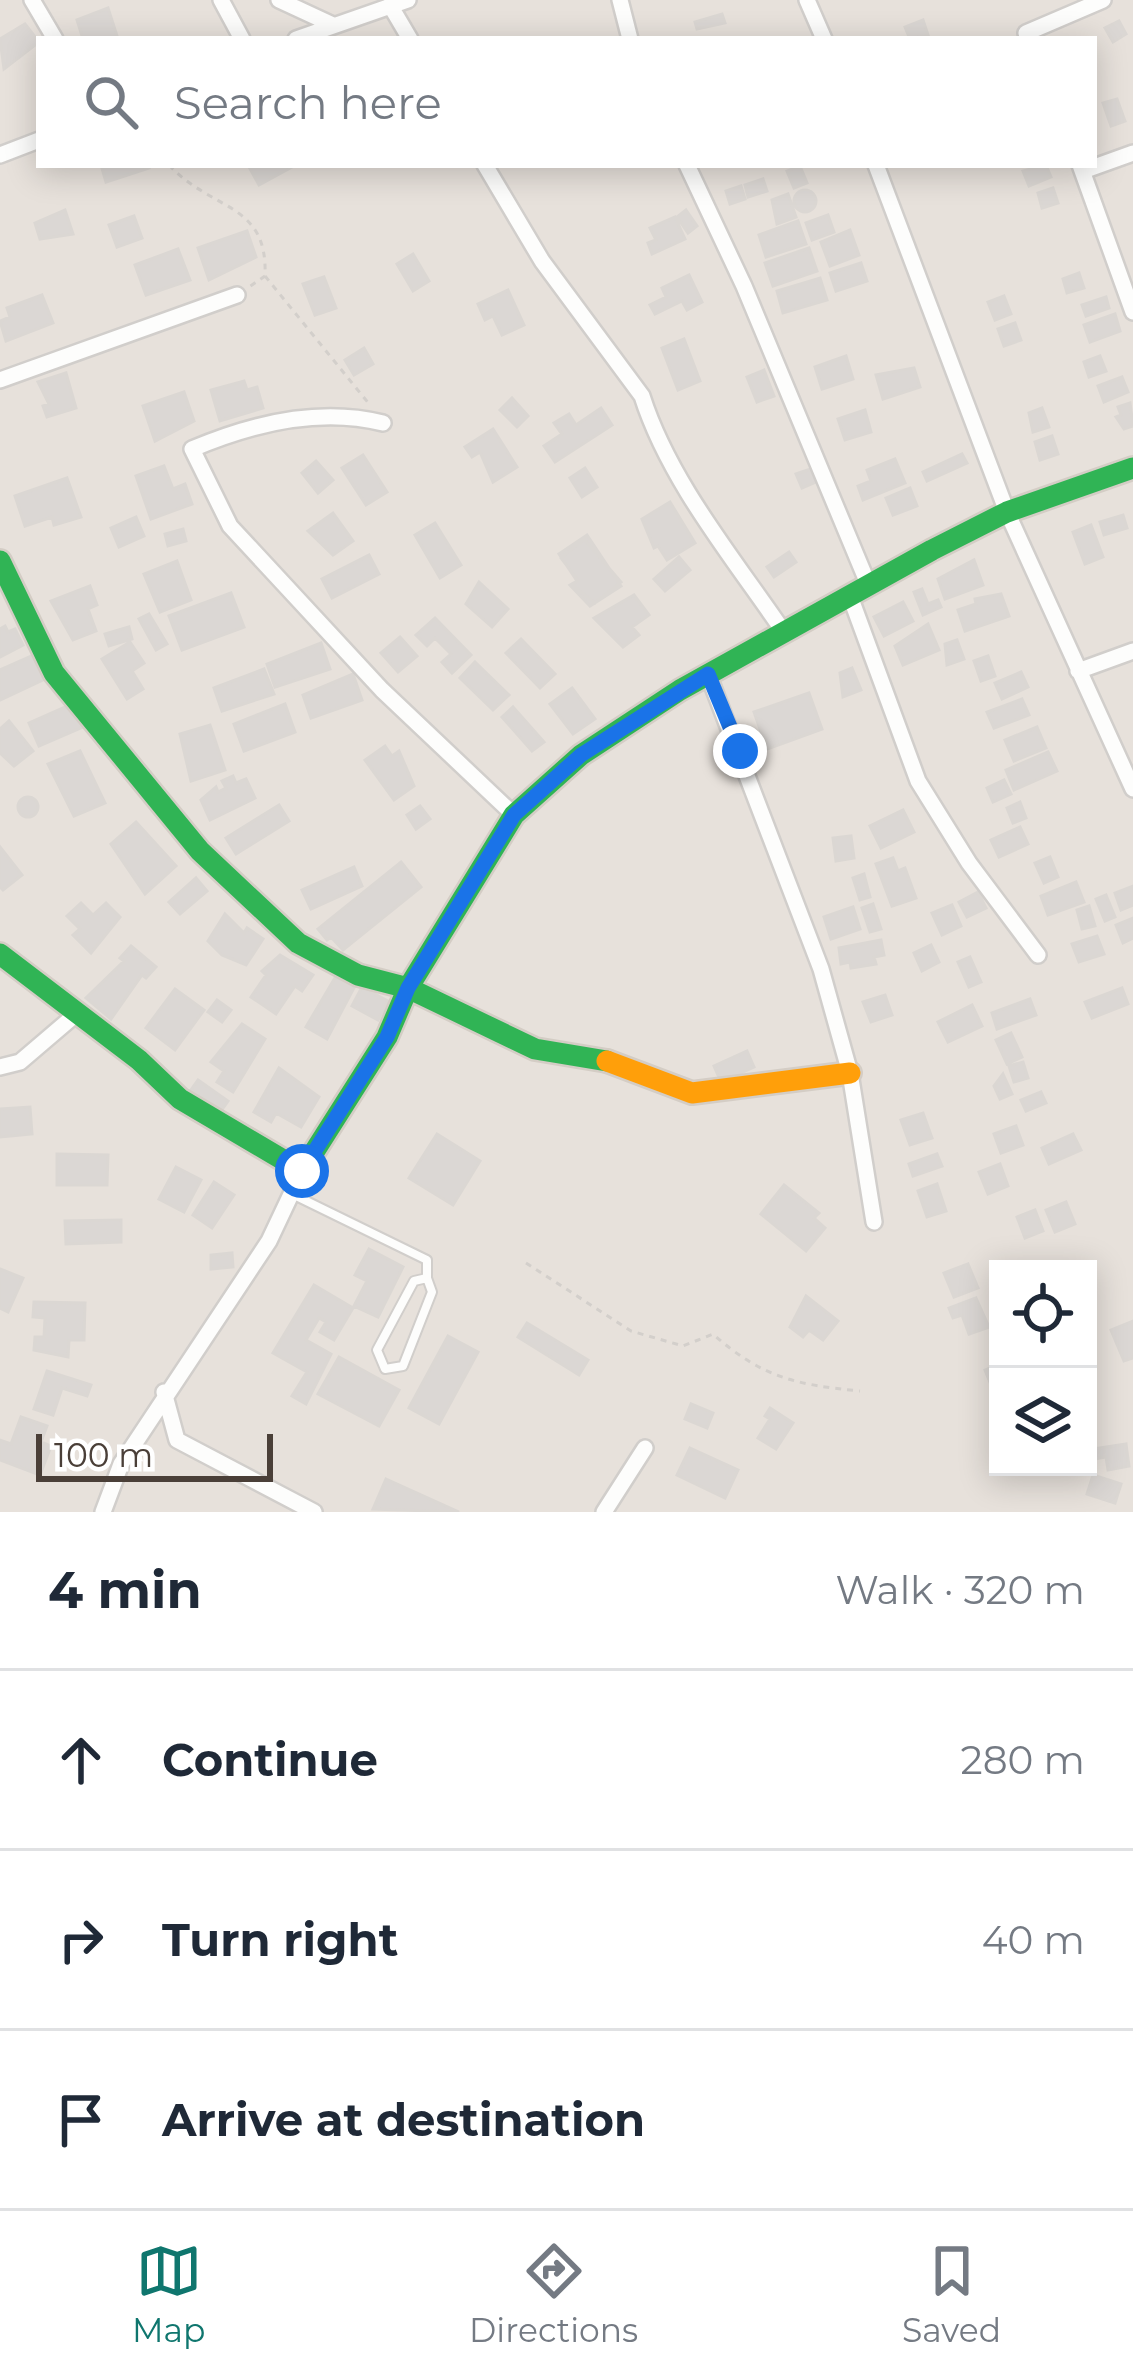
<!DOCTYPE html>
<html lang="en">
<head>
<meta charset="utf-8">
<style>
	body { margin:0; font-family:Montserrat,sans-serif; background:#f2f2f3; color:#1f2937 }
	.controls { position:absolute; right:36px; bottom:36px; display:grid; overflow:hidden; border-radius:0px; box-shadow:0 6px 30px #0003 }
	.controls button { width:108px; height:108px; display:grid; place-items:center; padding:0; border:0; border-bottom:3px solid #e0e1e3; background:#fff; color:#1f2937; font:60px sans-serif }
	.scale { position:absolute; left:36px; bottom:30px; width:237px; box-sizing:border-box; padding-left:12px; border:6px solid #4a3f38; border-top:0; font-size:33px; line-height:42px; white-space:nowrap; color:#4a3f38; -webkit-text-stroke:9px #fff; paint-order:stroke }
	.stop { position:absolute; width:36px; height:36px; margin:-27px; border:9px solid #1a73e8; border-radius:50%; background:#fff }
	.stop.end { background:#1a73e8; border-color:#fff; box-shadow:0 3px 12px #0008 }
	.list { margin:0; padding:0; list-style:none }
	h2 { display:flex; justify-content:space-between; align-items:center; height:156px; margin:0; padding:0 48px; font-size:51px }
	h2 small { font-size:39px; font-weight:400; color:#747a83 }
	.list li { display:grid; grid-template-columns:78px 1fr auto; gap:36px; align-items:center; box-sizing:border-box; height:180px; padding:0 48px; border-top:3px solid #e0e1e3 }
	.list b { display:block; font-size:45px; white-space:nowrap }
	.list em { font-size:39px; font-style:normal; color:#747a83 }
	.icon { flex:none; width:66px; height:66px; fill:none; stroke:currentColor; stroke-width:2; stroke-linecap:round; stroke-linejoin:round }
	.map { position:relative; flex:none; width:1133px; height:1512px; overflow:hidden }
	.search { position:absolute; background:#fff; box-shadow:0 6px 30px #0003; left:36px; right:36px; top:36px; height:132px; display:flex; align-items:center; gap:30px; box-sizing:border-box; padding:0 42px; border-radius:0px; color:#747a83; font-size:45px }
	.sheet { height:696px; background:#fff }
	nav { display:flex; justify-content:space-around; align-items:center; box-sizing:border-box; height:168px; border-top:3px solid #e0e1e3; background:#fff; font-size:33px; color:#747a83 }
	nav a { display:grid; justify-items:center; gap:6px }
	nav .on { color:#0f766e }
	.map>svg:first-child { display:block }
</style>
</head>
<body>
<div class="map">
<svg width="1133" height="1512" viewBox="0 0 1133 1512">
	<rect width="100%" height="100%" fill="#f3f0ed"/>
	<path fill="#e7e1db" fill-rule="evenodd" d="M0,0h1133v1512h-1133zM39,39h1055v126h-1055zM998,1269h90v198h-90z"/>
	<path fill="#dbd7d4" stroke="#dbd7d3" stroke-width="3" d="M108,8l10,31h-35l-6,-19z
		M722,14l3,9 -28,6 -2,-7z
		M923,20l5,15 -18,4 -5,-12z
		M1119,21l7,13 -13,8 -8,-14z
		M25,24l14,18 -35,27 -4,-30z
		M1117,99l8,22 -14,5 -8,-23z
		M101,165h47l1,3 -43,14z
		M248,165h45l1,1 -35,19z
		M1046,165l5,12 -22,9 -6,-15z
		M800,166l7,17 -13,5 -7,-17z
		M763,179l4,12 -19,6 -3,-12z
		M741,186l4,13 -15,5 -4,-13z
		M1053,188l5,15 -16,5 -4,-15z
		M794 201a11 11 0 1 1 22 0a11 11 0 1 1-22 0Z
		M788,194l8,23 -19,7 -5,-24z
		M65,210l8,24 -33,5 -5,-16z
		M686,210l11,16 -9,7 -11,-16z
		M828,215l6,17 -22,8 -6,-17z
		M134,216l8,22 -25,9 -8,-22z
		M675,217l10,22 -33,15 -4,-11 8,-3 -6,-12z
		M798,221l8,23 -40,13 -7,-22z
		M850,230l9,25 -29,11 -9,-24z
		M247,231l9,26 -47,23 -11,-32z
		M809,248l8,23 -44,15 -8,-23z
		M178,249l12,31 -44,15 -11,-30z
		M413,254l16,27 -16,10 -16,-27z
		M861,263l6,18 -31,10 -6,-18z
		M1079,273l5,15 -17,5 -4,-14z
		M689,275l13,27 -15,8 -5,-9 -27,13 -5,-9 16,-8 -4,-9z
		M324,277l12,31 -21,7 -12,-31z
		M820,278l7,22 -44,13 -6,-22z
		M508,290l16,35 -22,10 -9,-19 -8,4 -7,-16z
		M42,295l11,28 -47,18 -6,-20 10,-4 -3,-9z
		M1004,296l7,18 -16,6 -7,-18z
		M1106,297l3,11 -23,8 -4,-11z
		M1115,314l5,17 -30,11 -6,-17z
		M1015,323l6,17 -17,6 -6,-17z
		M684,339l16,42 -22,9 -16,-42z
		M364,348l9,16 -19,11 -9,-15z
		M846,356l7,23 -31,10 -7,-22z
		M1100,356l6,15 -17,6 -5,-15z
		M914,368l6,19 -37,12 -7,-24z
		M764,370l10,26 -17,6 -10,-25z
		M66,373l10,35 -29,9 -4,-11 6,-2 -11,-22z
		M1122,377l6,15 -24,10 -6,-16z
		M244,381l3,9 10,-3 6,21 -43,13 -9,-31z
		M184,392l10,29 -39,20 -12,-35z
		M512,398l16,18 -11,11 -17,-17z
		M1130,403l3,23 -9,3 -8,-12 5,-2 -3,-8z
		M601,408l11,17 -57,37 -11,-16 18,-12 -8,-11 15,-9 7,11z
		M1042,408l7,19 -16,5 -4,-19z
		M865,410l6,22 -26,8 -7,-21z
		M493,429l24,38 -24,15 -13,-30 -8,5 -7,-10z
		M1052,436l6,18 -18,6 -5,-18z
		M962,454l5,9 -40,18 -4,-9z
		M363,455l24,37 -21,13 -24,-37z
		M895,459l10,24 -42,17 -5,-14 13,-5 -4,-11z
		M316,461l17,19 -15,13 -16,-20z
		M164,466l9,23 12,-5 7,20 -41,15 -15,-43z
		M585,468l12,19 -15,10 -12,-19z
		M811,469l5,13 -14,6 -6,-14z
		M67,478l14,39 -27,8 -2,-8 -27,9 -10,-30z
		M910,488l7,18 -24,9 -7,-17z
		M670,502l25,41 -28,17 -9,-14 -4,2 -12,-29z
		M333,513l20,28 -20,14 -25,-24z
		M1123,515l4,13 -23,7 -4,-13z
		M136,517l8,19 -25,11 -8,-19z
		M435,523l26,42 -21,13 -25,-43z
		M1091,525l12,32 -18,7 -12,-32z
		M183,529l3,12 -18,5 -3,-12z
		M587,535l34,51 -31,20 -20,-21 7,-4 -18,-27z
		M584,539l37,43 -26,21 -23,-18 6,-5 -17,-22z
		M789,552l7,10 -22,15 -7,-10z
		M369,555l10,19 -47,24 -10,-19z
		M679,557l11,13 -25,21 -11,-12z
		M974,560l9,25 -38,14 -7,-20z
		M177,561l14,39 -31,12 -16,-38z
		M479,582l29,27 -16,18 -26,-23z
		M90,586l7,19 -9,4 8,22 -23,9 -22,-39z
		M922,589l6,15 10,-4 3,7 -18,8 -9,-23z
		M231,593l13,34 -62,23 -13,-34z
		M1001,594l8,22 -44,15 -7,-21 18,-6 -1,-5z
		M634,595l15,20 -17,12 7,8 -16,12 -29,-29z
		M903,602l10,19 -29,15 -10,-19z
		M149,614l18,30 -11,6 -17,-31z
		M435,618l36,37 -19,18 -10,-11 9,-8 -16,-16 -8,8 -11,-11z
		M928,624l11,26 -36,15 -8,-19z
		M5,626l3,6 7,-3 8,16 -23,12v-28z
		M129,627l3,12 -23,7 -4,-12z
		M400,637l17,19 -19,16 -17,-19z
		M521,639l34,35 -15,14 -34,-35z
		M957,640l7,19 -17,6 -2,-21z
		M130,642l14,21 -12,8 11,18 -16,10 -25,-40z
		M321,643l9,26 -55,18 -8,-23z
		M36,654l9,25 -45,21v-30z
		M988,656l7,20 -14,5 -7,-20z
		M475,662l34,33 -16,15 -33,-32z
		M852,668l9,22 -18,7 -3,-24z
		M264,669l10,25 -52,17 -8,-23z
		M1021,672l7,15 -26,12 -7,-16z
		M353,674l9,26 -51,18 -8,-23z
		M572,688l23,31 -22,15 -23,-30z
		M809,693l13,36 -55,20 -13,-37z
		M1022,699l7,16 -35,13 -7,-16z
		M72,704l11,23 -44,19 -10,-23z
		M285,704l10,28 -51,19 -10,-27z
		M513,707l31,35 -12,9 -30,-34z
		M9,721l24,30 -19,15 -14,-13v-24z
		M210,725l15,45 -34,11 -11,-47z
		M1037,727l9,21 -32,13 -9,-21z
		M385,746l7,10 7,-5 15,35 -20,14 -29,-40z
		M80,751l25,52 -31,13 -26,-52z
		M1048,752l9,19 -43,19 -8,-20z
		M233,776l3,7 10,-4 9,19 -45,22 -9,-20 15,-13 2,5 8,-4 -4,-7z
		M1004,780l7,14 -18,8 -6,-14z
		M18 807a10 10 0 1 1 20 0a10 10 0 1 1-20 0Z
		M1020,802l6,16 -13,5 -6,-15z
		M279,805l10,16 -53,33 -10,-16z
		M420,806l10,13 -14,10 -9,-14z
		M903,810l11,22 -33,16 -11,-22z
		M136,822l40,44 -31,28 -34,-50z
		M1020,827l8,17 -29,13 -8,-17z
		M851,836l3,22 -18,3 -3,-23z
		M0,847l22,28 -19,15 -3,-3z
		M1050,857l8,20 -14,6 -9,-20z
		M893,858l5,13 7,-3 11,30 -24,8 -16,-42z
		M401,862l20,25 -78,63 -12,-13 -4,3 -9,-11z
		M354,867l8,19 -51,23 -9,-19z
		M864,874l6,23 -10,3 -7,-22z
		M196,878l11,13 -27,23 -11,-12z
		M1076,882l8,20 -36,13 -7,-19z
		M1133,886v19l-12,5 -6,-17z
		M978,892l8,16 -19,9 -8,-15z
		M1106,895l9,22 -10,4 -9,-22z
		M81,903l12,12 13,-12 14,14 -29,36 -18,-18 7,-6 -13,-13z
		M873,904l8,25 -11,3 -8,-24z
		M952,905l9,21 -19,9 -10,-22z
		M1089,906l6,20 -13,3 -5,-19z
		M853,907l7,22 -29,10 -7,-22z
		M225,914l19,19 3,-5 16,11 -17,26 -24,-10 -14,-14z
		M1133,918v20l-10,5 -7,-18z
		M1097,936l7,18 -25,8 -7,-18z
		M881,940l3,15 -10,2 2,7 -25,4 -1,-6 -9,2 -2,-16z
		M931,945l8,17 -17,9 -8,-18z
		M131,946l25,21 -10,11 -4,-3 -31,44 -25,-21 38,-37 -4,-3z
		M280,955l33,20 -11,16 -7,-5 -19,28 -25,-17 15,-22 -4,-4z
		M970,957l11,25 -12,5 -11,-25z
		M339,971l18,11 -30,57 -21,-12z
		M362,987l26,14 -10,19 -26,-14z
		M1122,988l6,16 -36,14 -7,-16z
		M175,989l29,21 -29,40 -29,-22z
		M885,995l7,20 -21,7 -8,-20z
		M1030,999l6,16 -39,14 -5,-16z
		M217,1000l14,10 -9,12 -14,-10z
		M972,1005l10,21 -34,16 -10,-20z
		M242,1024l23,15 -32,53 -16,-10 7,-11 -13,-9z
		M1011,1033l11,24 -15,7 -11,-24z
		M747,1051l7,16 -33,15 -7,-16z
		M1023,1062l5,16 -14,4 -5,-16z
		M279,1068l40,29 -18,30 -25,-14 -5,9 -17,-10z
		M1003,1074l9,20 -12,5 -6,-13z
		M198,1080l30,21 -7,10 -30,-21z
		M1041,1092l5,11 -20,8 -5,-11z
		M30,1107l2,27 -32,3v-28z
		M923,1113l9,25 -22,7 -9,-25z
		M1016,1126l7,19 -22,8 -7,-19z
		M437,1134l43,27 -27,44 -44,-27z
		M1073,1134l8,16 -32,14 -7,-16z
		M57,1154l51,1 -1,30h-50z
		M937,1154l5,12 -29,10 -4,-12z
		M1000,1164l8,22 -20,8 -9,-22z
		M176,1167l25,13 -17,32 -25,-13z
		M214,1182l20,13 -22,33 -19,-13z
		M937,1184l9,27 -19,6 -9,-26z
		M784,1185l35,28 -5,5 11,10 -19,23 -45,-37z
		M1066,1202l9,22 -20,8 -9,-22z
		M1035,1210l8,21 -18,7 -8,-21z
		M121,1220v22l-55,2 -1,-23z
		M369,1249l34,18 -25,50 -24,-11 13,-25 -12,-6z
		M232,1253l1,14 -22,2v-14z
		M968,1264l10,24 -24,9 -10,-24z
		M0,1269l23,9 -15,34 -8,-4z
		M314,1285l39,23 -19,32 -14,-8 6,-10 -7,-4 -13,22 25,14 -25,50 -14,-8 15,-24 -34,-19z
		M806,1296l32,25 -15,19 -14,-10 -6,7 -13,-10z
		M976,1298l13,29 -20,7 -7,-19 -9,3 -4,-10z
		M34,1302l51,1 -1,37h-15l-1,17 -34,-7 1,-13h9l1,-19 -12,-1z
		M1133,1321v37l-9,3 -13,-31z
		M527,1323l61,37 -9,15 -61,-38z
		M448,1336l30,16 -39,72 -30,-16z
		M339,1357l60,33 -20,36 -61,-32z
		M998,1365v37l-13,-32z
		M47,1371l44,14 -4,11 -25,-8 -9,27 -19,-6z
		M691,1404l22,9 -6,15 -22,-9z
		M770,1408l23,15 -17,26 -18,-11 12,-19 -5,-3z
		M21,1417l26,9 -6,16 10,4 -11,29 -40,-15v-20l11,4z
		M1126,1444l3,22 -21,4 -2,-13 -12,2 -1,-10z
		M690,1448l48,22 -13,28 -48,-23z
		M1093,1475l28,9 -6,19 -28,-9z
		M386,1479l73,33 -86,-3z"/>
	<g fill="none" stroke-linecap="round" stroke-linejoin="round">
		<defs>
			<path id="lane" d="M294,1195l133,65v18
				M427,1278l5,14 -29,74 -18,3 -8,-19 37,-69z"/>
			<path id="street" d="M32,0l23,39
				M221,0l21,39
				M279,0l54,25
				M620,0l10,39
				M807,0l17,39
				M390,5l20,34
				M1026,33l77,-33
				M296,39l112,-39
				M0,155l39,-15
				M485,165l57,96 100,135c27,85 92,163 141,235
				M687,165l57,121 125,300
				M876,165l131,347 126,277
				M1080,165l53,147
				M1083,171l50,-18
				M0,380l237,-85
				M383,423c-64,-16 -130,0 -191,26l38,77 152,164 132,125
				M850,596l68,185 51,82 69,92
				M1078,671l55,-20
				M708,674l113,295 29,104 24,149
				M0,1067l20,-5 55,-47
				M164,1392l13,48 137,72
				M103,1512l18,-48 148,-223 33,-70
				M604,1512l41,-64"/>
			<path id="fast" d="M0,561l54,112 146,178 98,92 60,32 50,13 127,61 72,12
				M0,954l139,106 41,39 122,72 85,-134 21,-49 106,-173 67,-60 99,-65 252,-140 75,-38 126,-44"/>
			<path id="slow" d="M607,1061l85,32 158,-20"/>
		</defs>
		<use href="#lane" stroke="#d1cecb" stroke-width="12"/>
		<use href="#street" stroke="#d1cecb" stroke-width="20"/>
		<use href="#fast" stroke="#d4cdc5" stroke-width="26"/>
		<use href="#slow" stroke="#d4cdc5" stroke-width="26"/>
		<path stroke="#d3cfcb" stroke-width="3" stroke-dasharray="6 6" stroke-linecap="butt" d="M169,165c44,47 99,37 96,111l-16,11
			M265,276l105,129
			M526,1263l105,68 52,15 30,-12c48,43 83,51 147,57"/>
		<use href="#lane" stroke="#fdfdfc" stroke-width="8"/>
		<use href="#street" stroke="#fdfdfc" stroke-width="15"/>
		<use href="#fast" stroke="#30b455" stroke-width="21"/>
		<use href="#slow" stroke="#ff9f0a" stroke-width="21"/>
	</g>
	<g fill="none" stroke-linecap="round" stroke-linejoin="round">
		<path stroke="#1a73e8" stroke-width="15" d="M302,1171l85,-134 21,-49 106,-173 67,-60 127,-81 32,77"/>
	</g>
</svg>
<div class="controls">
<button><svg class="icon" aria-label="locate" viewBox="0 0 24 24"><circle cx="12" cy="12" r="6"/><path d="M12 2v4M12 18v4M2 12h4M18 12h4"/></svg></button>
<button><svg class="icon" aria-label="layers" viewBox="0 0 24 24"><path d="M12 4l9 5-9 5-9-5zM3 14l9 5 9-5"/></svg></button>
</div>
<div class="scale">100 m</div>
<div class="stop" style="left:302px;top:1171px"></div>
<div class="stop end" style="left:740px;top:751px"></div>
<div class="search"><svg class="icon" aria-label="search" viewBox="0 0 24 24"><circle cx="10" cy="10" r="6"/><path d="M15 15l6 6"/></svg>Search here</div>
</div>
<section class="sheet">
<h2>4 min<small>Walk · 320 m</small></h2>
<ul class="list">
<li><svg class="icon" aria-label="ahead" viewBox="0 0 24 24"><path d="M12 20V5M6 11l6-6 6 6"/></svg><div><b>Continue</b></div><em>280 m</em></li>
<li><svg class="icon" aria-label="right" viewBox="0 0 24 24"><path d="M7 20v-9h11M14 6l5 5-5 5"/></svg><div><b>Turn right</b></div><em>40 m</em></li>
<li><svg class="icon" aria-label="arrive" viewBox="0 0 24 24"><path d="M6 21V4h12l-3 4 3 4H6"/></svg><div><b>Arrive at destination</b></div></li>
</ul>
</section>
<nav>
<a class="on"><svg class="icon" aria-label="map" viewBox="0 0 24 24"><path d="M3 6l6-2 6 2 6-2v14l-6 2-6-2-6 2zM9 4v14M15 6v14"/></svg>Map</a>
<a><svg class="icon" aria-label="directions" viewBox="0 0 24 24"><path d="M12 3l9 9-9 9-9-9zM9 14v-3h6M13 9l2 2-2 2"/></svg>Directions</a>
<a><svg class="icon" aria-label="saved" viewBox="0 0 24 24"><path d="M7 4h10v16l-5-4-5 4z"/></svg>Saved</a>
</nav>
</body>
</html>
